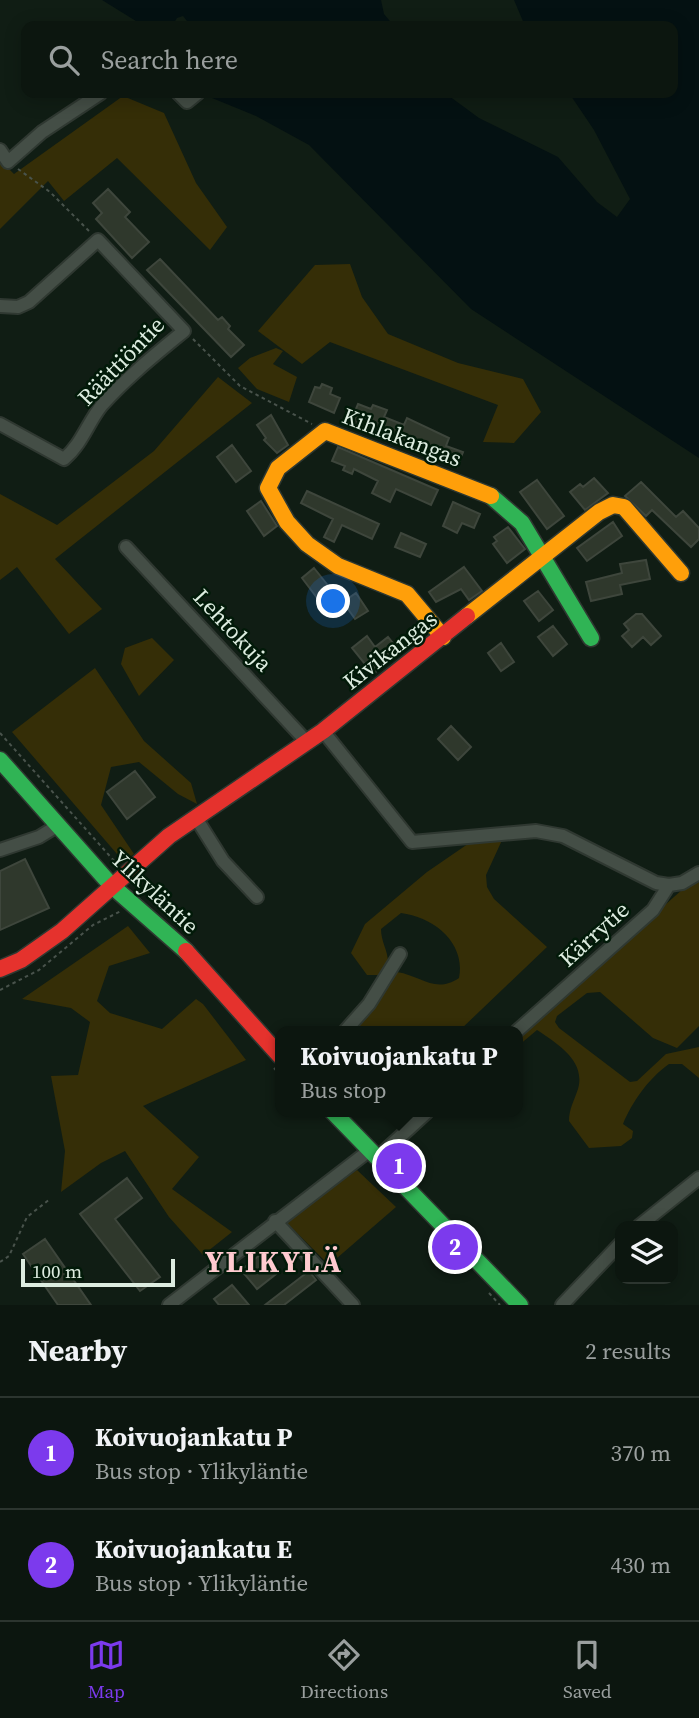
<!DOCTYPE html>
<html lang="en">
<head>
<meta charset="utf-8">
<style>
	body { margin:0; font-family:"Source Serif 4",serif; background:#1a231d; color:#f1f3f6 }
	.controls { position:absolute; right:21px; bottom:21px; display:grid; overflow:hidden; border-radius:14px; box-shadow:0 4px 18px #0003 }
	.controls button { width:63px; height:63px; display:grid; place-items:center; padding:0; border:0; border-bottom:2px solid #2c352f; background:#0c160f; color:#f1f3f6; font:35px sans-serif }
	.scale { position:absolute; left:21px; bottom:18px; width:154px; box-sizing:border-box; padding-left:7px; border:4px solid #ddece0; border-top:0; font-size:19px; line-height:24px; white-space:nowrap; color:#ddece0; -webkit-text-stroke:5px #021a09; paint-order:stroke }
	.you { position:absolute; left:334px; top:602px; width:24px; height:24px; margin:-18px; border:5px solid #fff; border-radius:50%; background:#1a73e8; box-shadow:0 0 0 10px #1a73e833 }
	.badge { display:grid; place-items:center; width:46px; height:46px; border-radius:50%; background:#7c3aed; color:#fff; font-size:23px; font-weight:700 }
	.pin { position:absolute; translate:-50% -50%; border:4px solid #fff; box-shadow:0 2px 7px #0006 }
	.popup { position:absolute; left:275px; top:1026px; width:248px; height:91px; box-sizing:border-box; display:grid; place-content:center; border-radius:14px; background:#0c160f; filter:drop-shadow(0 2px 5px #0005); font-size:23px; white-space:nowrap; color:#9a9f9e }
	.popup b { font-size:26px; color:#f1f3f6 }
	.popup::after { content:''; position:absolute; left:50%; top:100%; margin-left:-14px; border:14px solid transparent; border-top-color:#0c160f }
	.list { margin:0; padding:0; list-style:none }
	h2 { display:flex; justify-content:space-between; align-items:center; height:91px; margin:0; padding:0 28px; font-size:30px }
	h2 small { font-size:23px; font-weight:400; color:#9a9f9e }
	.list li { display:grid; grid-template-columns:46px 1fr auto; gap:21px; align-items:center; box-sizing:border-box; height:112px; padding:0 28px; border-top:2px solid #2c352f }
	.list b { display:block; font-size:26px; white-space:nowrap }
	.list p { margin:0; font-size:23px; white-space:nowrap; color:#9a9f9e }
	.list em { font-size:23px; font-style:normal; color:#9a9f9e }
	.icon { flex:none; width:38px; height:38px; fill:none; stroke:currentColor; stroke-width:2; stroke-linecap:round; stroke-linejoin:round }
	.map { position:relative; flex:none; width:699px; height:1305px; overflow:hidden }
	.search { position:absolute; background:#0c160f; box-shadow:0 4px 18px #0003; left:21px; right:21px; top:21px; height:77px; display:flex; align-items:center; gap:18px; box-sizing:border-box; padding:0 24px; border-radius:14px; color:#9a9f9e; font-size:26px }
	.sheet { height:315px; background:#0c160f }
	nav { display:flex; justify-content:space-around; align-items:center; box-sizing:border-box; height:98px; border-top:2px solid #2c352f; background:#0c160f; font-size:19px; color:#9a9f9e }
	nav a { display:grid; justify-items:center; gap:4px }
	nav .on { color:#7c3aed }
	.map>svg:first-child { display:block }
</style>
</head>
<body>
<div class="map">
<svg width="699" height="1305" viewBox="0 0 699 1305">
	<rect width="100%" height="100%" fill="#101d14"/>
	<path fill="#352e07" d="M123,96l41,17 32,70 31,44 -17,23 -93,-92 -53,43 -16,-20 -48,48v-69l14,14z
		M350,264l12,33 26,37 70,29 65,16 18,33 -27,31 -31,-1 15,-37 -168,-63 -28,22 -44,-33 57,-66z
		M276,348l7,3 -10,13 24,13 -8,25 -32,-13 -19,-21 12,-10z
		M218,377l34,26 -197,156 47,50 -33,25 -52,-67 -17,13v-86l57,31 97,-74z
		M152,638l22,22 -35,36 -18,-32 4,-16z
		M95,668l49,73 47,42 6,21 -19,-10 -39,-32 -28,5 -10,38 33,49 -11,7 -111,-129z
		M478,837l25,1 -17,37 1,12 7,12 53,48 -88,84h-104l42,-59c25,4 38,22 62,6 7,-35 -25,-61 -58,-65l-20,16c0,14 8,22 7,37l-9,9h-12l-16,-22 14,-29 62,-52z
		M699,882v144l-22,22 -24,-10 -53,-46 -13,1 -30,23 -2,6 4,6 71,54 7,-1 29,-27 33,-7v31l-17,-14h-13c-20,14 -37,38 -46,60l10,7 -1,7 -11,8 -32,2 -20,-27c0,-12 5,-20 9,-32 8,-28 -20,-45 -41,-59l-19,16v-11l165,-146z
		M128,926l22,27 -41,13 -12,35 13,12 52,16 34,-30 7,5 43,56 -103,46 56,51 -27,32 60,43 -29,23 -34,-38 -44,-66 -24,12 -40,29 4,-41 -14,-75 27,-1 12,-53 -19,-14 -49,-9z
		M357,1170l39,37 -67,58 -44,-44z"/>
	<path fill="#041112" d="M102,0h279l3,14 10,12h-203l-8,-10 -6,2 -5,8h-28z
		M514,0h185v458l-228,-149 -162,-164 -53,-29 -44,-18 -2,-5h235l34,25 79,39 39,45 20,15 13,-18 -36,-69 -25,-37h104v-67h-148z"/>
	<path fill="#2f382c" stroke="#3e463c" stroke-width="2" d="M108,189l22,23 -5,5 24,25 -17,16 -36,-39 6,-6 -9,-10z
		M160,259l58,61 4,-3 8,9 -2,3 16,16 -13,12 -84,-87z
		M322,384l10,4 -2,6 10,4 -6,15 -25,-11 6,-15 5,1z
		M358,404l13,5 2,-4 14,5 -3,7 20,8 3,-7 42,20 -3,8 17,6 -6,15 -107,-44z
		M271,415l17,30 -11,8 -13,-13 2,-2 -9,-13z
		M232,445l19,26 -15,11 -19,-25z
		M338,447l100,43 -7,15 -35,-16 -6,13 -18,-9 6,-12 -24,-12 -2,5 -9,-4 2,-4 -13,-5z
		M594,478l14,15 -23,17 -15,-18 10,-8 3,3z
		M537,480l27,36 -17,13 -27,-37z
		M641,482l35,35 7,-6 16,17v11l-8,8 -39,-37 -6,6 -21,-20z
		M307,491l72,33 -7,15 -30,-14 -8,17 -10,-5 9,-18 -32,-16z
		M261,501l16,25 -13,10 -17,-25z
		M453,502l27,12 -6,14 -12,-5 -5,10 -14,-7z
		M613,522l9,14 -35,25 -10,-13z
		M508,527l17,22 -18,14 -14,-19 4,-3 -3,-4z
		M401,533l25,11 -6,13 -25,-10z
		M646,560l4,19 -30,6 2,9 -31,7 -5,-19 36,-9 -2,-9z
		M464,567l18,24 -13,9 -8,-11 -25,13 -7,-10z
		M314,568l20,25 -13,10 -19,-25z
		M538,591l15,19 -14,11 -15,-20z
		M356,593l12,18 -13,8 -12,-17z
		M636,614h6l19,22 -10,9 -8,-8 -11,10 -10,-11 7,-6 -5,-6z
		M553,626l14,18 -14,12 -15,-19z
		M367,636l8,11 13,-10 12,15 -27,22 -21,-26z
		M501,643l13,19 -13,9 -13,-18z
		M451,726l20,21 -13,13 -20,-21z
		M135,771l20,26 -28,22 -20,-27z
		M25,859l24,49 -49,22v-59z
		M127,1178l15,20 -27,21 45,58 -20,14 -60,-77z
		M45,1239l46,66h-33l-35,-51z
		M260,1255l16,19 -19,15 -16,-19z
		M309,1271l7,9 -32,25h-19z
		M232,1285l17,20h-30l-5,-6z"/>
	<g fill="none" stroke-linecap="round" stroke-linejoin="round">
		<defs>
			<path id="street" d="M178,93l9,9 11,-9
				M0,150l8,12 34,-30 59,-39
				M0,306l18,1 11,-5 69,-62 86,91c-28,23 -57,46 -82,74 -14,17 -20,39 -38,54l-64,-35
				M126,547l181,195
				M323,731l89,111 124,-11 27,5 93,47 13,2
				M196,818l27,43 34,36
				M0,850l39,-13 18,-11
				M345,1031l24,-27 31,-50
				M517,1031l136,-121 16,-25 13,-2 17,-10
				M377,1158l50,-46
				M275,1221l78,84
				M639,1226l60,-48
				M169,1305l201,-155
				M562,1305l58,-61"/>
			<path id="fast" d="M491,496l31,27 69,115
				M0,760l111,125 75,66
				M333,1112l187,193"/>
			<path id="slow" d="M467,616l132,-104 14,-7 11,2 57,66
				M443,637l-36,-43 -69,-28 -31,-22 -20,-22 -19,-34 10,-20 47,-37 166,65"/>
			<path id="jam" d="M186,951l94,105
				M0,969l21,-9 41,-29 107,-95 154,-105 144,-115"/>
		</defs>
		<use href="#street" stroke="#2f3831" stroke-width="16"/>
		<use href="#fast" stroke="#2f3831" stroke-width="19"/>
		<use href="#slow" stroke="#2f3831" stroke-width="19"/>
		<use href="#jam" stroke="#2f3831" stroke-width="19"/>
		<path stroke="#49534c" stroke-width="2" stroke-dasharray="3.5 3.5" stroke-linecap="butt" d="M18,169l32,23 40,40
			M193,339l47,47 72,38
			M0,733l116,130
			M134,883l8,12
			M0,990l39,-20 54,-45 28,-14
			M274,1068l6,7
			M315,1112l5,5
			M0,1262l9,-6 18,-39 23,-18
			M489,1293l11,12"/>
		<use href="#street" stroke="#444e46" stroke-width="12"/>
		<use href="#fast" stroke="#30b455" stroke-width="16"/>
		<use href="#slow" stroke="#ff9f0a" stroke-width="16"/>
		<use href="#jam" stroke="#e5322d" stroke-width="16"/>
	</g>
	<g text-anchor="middle" dominant-baseline="central" stroke-width="5" stroke-linejoin="round" paint-order="stroke">
		<g font-size="23" fill="#ddece0" stroke="#021a09">
			<text transform="translate(121 361) rotate(-46)">Räättiöntie</text>
			<text transform="translate(402 437) rotate(21)">Kihlakangas</text>
			<text transform="translate(233 630) rotate(47)">Lehtokuja</text>
			<text transform="translate(390 650) rotate(-38)">Kivikangas</text>
			<text transform="translate(155 892) rotate(43)">Ylikyläntie</text>
			<text transform="translate(594 934) rotate(-42)">Kärrytie</text>
		</g>
		<g font-size="30" font-weight="bold" letter-spacing="2" fill="#ffcbd0" stroke="#021a09">
			<text x="274" y="1261">YLIKYLÄ</text>
		</g>
	</g>
</svg>
<div class="controls">
<button><svg class="icon" aria-label="layers" viewBox="0 0 24 24"><path d="M12 4l9 5-9 5-9-5zM3 14l9 5 9-5"/></svg></button>
</div>
<div class="scale">100 m</div>
<div class="you"></div>
<div class="pin badge" style="left:399px;top:1166px">1</div>
<div class="popup"><b>Koivuojankatu P</b>Bus stop</div>
<div class="pin badge" style="left:455px;top:1247px">2</div>
<div class="search"><svg class="icon" aria-label="search" viewBox="0 0 24 24"><circle cx="10" cy="10" r="6"/><path d="M15 15l6 6"/></svg>Search here</div>
</div>
<section class="sheet">
<h2>Nearby<small>2 results</small></h2>
<ul class="list">
<li><span class="badge">1</span><div><b>Koivuojankatu P</b><p>Bus stop · Ylikyläntie</p></div><em>370 m</em></li>
<li><span class="badge">2</span><div><b>Koivuojankatu E</b><p>Bus stop · Ylikyläntie</p></div><em>430 m</em></li>
</ul>
</section>
<nav>
<a class="on"><svg class="icon" aria-label="map" viewBox="0 0 24 24"><path d="M3 6l6-2 6 2 6-2v14l-6 2-6-2-6 2zM9 4v14M15 6v14"/></svg>Map</a>
<a><svg class="icon" aria-label="directions" viewBox="0 0 24 24"><path d="M12 3l9 9-9 9-9-9zM9 14v-3h6M13 9l2 2-2 2"/></svg>Directions</a>
<a><svg class="icon" aria-label="saved" viewBox="0 0 24 24"><path d="M7 4h10v16l-5-4-5 4z"/></svg>Saved</a>
</nav>
</body>
</html>
